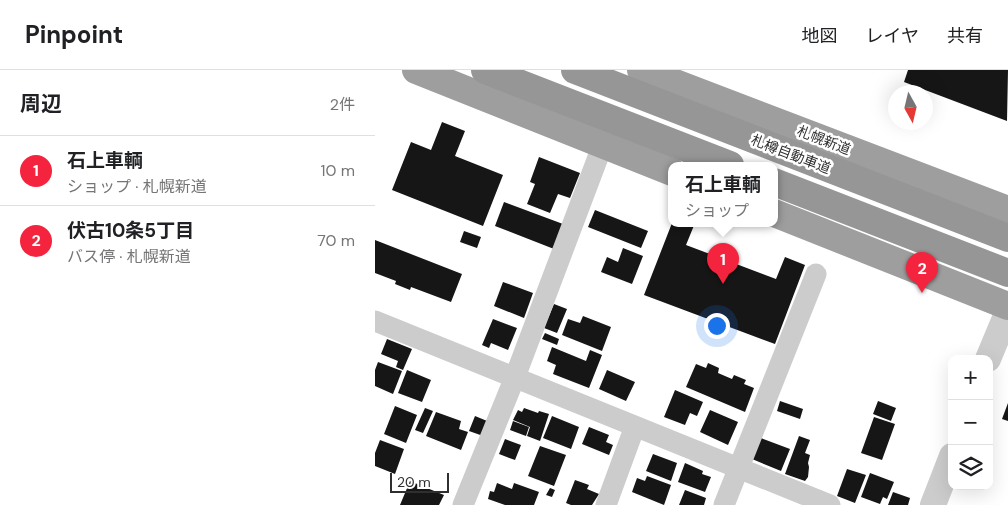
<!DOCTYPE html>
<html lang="ja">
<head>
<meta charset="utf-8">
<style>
	body { margin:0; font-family:"DM Sans","Noto Sans JP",sans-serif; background:#f2f2f2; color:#202124 }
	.controls { position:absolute; right:15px; bottom:15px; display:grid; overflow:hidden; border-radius:10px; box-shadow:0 5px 20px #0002 }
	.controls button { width:45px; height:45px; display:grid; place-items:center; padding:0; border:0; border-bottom:1px solid #e0e0e0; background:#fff; color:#202124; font:25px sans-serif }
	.compass { position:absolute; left:513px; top:15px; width:45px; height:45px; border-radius:50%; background:#fff; box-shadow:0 5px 20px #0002; rotate:172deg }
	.scale { position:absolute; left:15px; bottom:12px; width:59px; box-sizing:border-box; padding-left:5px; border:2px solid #2f2f2f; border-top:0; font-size:14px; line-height:18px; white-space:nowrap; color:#2f2f2f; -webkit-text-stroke:4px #fff; paint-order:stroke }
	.you { position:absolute; left:341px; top:255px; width:18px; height:18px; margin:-12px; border:4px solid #fff; border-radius:50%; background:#1a73e8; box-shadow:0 0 0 8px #1a73e833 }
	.badge { display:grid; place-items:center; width:32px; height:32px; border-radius:50%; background:#f4243e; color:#fff; font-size:16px; font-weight:700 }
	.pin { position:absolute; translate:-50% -41px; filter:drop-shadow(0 1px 2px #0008) }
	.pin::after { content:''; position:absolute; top:26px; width:18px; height:15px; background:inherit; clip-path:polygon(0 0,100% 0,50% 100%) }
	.popup { position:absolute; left:293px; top:92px; width:110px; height:65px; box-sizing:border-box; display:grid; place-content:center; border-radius:10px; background:#fff; filter:drop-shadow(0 1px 4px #0005); font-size:16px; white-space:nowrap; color:#757577 }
	.popup b { font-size:19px; color:#202124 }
	.popup::after { content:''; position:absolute; left:50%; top:100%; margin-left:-10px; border:10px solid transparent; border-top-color:#fff }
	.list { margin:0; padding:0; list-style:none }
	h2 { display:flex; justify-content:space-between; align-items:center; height:65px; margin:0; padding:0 20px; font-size:21px }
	h2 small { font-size:16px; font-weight:400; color:#757577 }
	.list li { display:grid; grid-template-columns:32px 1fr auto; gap:15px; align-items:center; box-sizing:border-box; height:70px; padding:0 20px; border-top:1px solid #e0e0e0 }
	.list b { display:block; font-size:19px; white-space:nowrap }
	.list p { margin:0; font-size:16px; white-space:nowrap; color:#757577 }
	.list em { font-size:16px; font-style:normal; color:#757577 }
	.icon { flex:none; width:28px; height:28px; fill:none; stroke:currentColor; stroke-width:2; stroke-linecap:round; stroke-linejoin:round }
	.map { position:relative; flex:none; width:633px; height:435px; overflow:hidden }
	header { display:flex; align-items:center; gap:30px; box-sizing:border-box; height:70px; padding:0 25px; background:#fff; border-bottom:1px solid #e0e0e0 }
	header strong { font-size:24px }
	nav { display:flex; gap:28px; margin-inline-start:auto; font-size:18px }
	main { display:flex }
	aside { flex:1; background:#fff }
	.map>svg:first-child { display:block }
</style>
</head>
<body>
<header>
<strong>Pinpoint</strong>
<nav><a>地図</a><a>レイヤ</a><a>共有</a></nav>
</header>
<main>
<aside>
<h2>周辺<small>2件</small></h2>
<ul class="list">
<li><span class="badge">1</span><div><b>石上車輌</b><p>ショップ · 札幌新道</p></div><em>10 m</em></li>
<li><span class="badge">2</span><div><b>伏古10条5丁目</b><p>バス停 · 札幌新道</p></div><em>70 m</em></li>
</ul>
</aside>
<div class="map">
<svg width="633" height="435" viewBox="0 0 633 435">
	<rect width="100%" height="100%" fill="#fff"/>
	<path fill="#161616" d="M533,0h100l-1,51 -103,-39z
		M67,52l23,9 -10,25 48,19 -20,51 -91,-36 19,-48 20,8z
		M164,87l41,16 -10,25 -12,-4 -8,19 -23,-9 8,-20 -5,-2z
		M129,132l59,22 -9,25 -59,-23z
		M220,140l53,21 -7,17 -53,-21z
		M297,153h23l-9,22 90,34 9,-22 20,8 -30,79 -131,-49z
		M89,161l17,6 -4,11 -17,-6z
		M0,170l87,34 -11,28 -40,-15 -1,3 -15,-6 1,-3 -21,-8z
		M248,178l20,8 -11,28 -31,-12 6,-15 11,5z
		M128,212l30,11 -9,25 -30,-12z
		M179,234l13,5 -10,24 -13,-5z
		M208,246l28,11 -9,24 -40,-16 6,-16 12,4z
		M118,249l24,9 -9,22 -17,-7 -2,5 -7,-3z
		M170,263l14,6 -2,6 -15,-6z
		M12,269l25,10 -9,21 -7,-3 2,-6 -17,-7z
		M177,277l34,14 4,-11 12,5 -13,33 -36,-14 3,-9 -9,-4z
		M3,292l24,9 -9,23 -18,-8v-16z
		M333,293l11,5 -1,5 14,6 2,-4 12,5 -2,4 10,4 -9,24 -59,-25 10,-23 10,4z
		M32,300l24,10 -9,22 -24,-9z
		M232,300l28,12 -9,19 -27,-12z
		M300,320l28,12 -6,14 -7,-3 -5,12 -21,-8z
		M405,331l23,8 -3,10 -23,-8z
		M503,331l18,7 -5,13 -18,-7z
		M633,333v18l-6,-2z
		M20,336l22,9 -11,28 -22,-9z
		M50,338l8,3 -10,22 -8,-3z
		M149,338l14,5 1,-2 10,3 -9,27 -13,-5 3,-9 -17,-7 5,-10 4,2z
		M335,340l28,12 -10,23 -28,-13z
		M61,342l25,9 -2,8 9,3 -7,18 -35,-14z
		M100,346l17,7 -6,14 -17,-6z
		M177,346l27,11 -8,22 -28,-11z
		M499,347l21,7 -13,36 -21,-7z
		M138,351l16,6 -3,9 -16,-6z
		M214,357l20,8 -3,7 7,3 -4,10 -27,-11z
		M424,366l11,4 -5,13 5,2 -2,8 1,4 -1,10 -3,4 -20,-7z
		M386,368l29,11 -9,22 -29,-12z
		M130,369l16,6 -6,15 -16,-6z
		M5,370l24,9 -9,25 -20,-8v-13z
		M165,376l26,9 -12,31 -26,-10z
		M278,384l24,9 -6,18 -25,-10z
		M310,393l18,8 -1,3 9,3 -6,15 -27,-10z
		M472,399l19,6 -11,28 -18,-7z
		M495,403l24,9 -7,17 -4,-2 -3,7 -19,-7z
		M272,406l24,9 -7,20 -32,-13 5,-14 8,3z
		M200,410l14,5 -2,4 12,5 -7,11h-21l-5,-2z
		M35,411l34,14 -5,10h-39z
		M122,413l15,6 2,-6 25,9 -5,13h-29l-17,-6 2,-8 4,1z
		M175,418l5,2 -3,7 -6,-2z
		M310,420l21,8 -2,7h-25z
		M518,422l17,6 -2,7h-20z"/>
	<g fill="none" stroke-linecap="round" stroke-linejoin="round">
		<path stroke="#ccc" stroke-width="21" d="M0,251l455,184
			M88,435l52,-128 88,-233
			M231,435l29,-79
			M349,435l92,-231"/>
		<path stroke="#ccc" stroke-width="26" d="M613,289l20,-48
			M558,435l19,-49"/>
		<path stroke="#9e9e9e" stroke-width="28" d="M41,0l256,102
			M266,0l367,140
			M399,143l234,93"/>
		<path stroke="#969696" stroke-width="28" d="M110,0l245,95
			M200,0l433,168
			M399,112l234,91"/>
	</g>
	<g text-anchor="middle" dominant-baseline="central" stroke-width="5" stroke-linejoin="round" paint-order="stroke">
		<g font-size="14" fill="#2f2f2f" stroke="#fff">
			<text transform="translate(449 70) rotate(21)">札幌新道</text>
			<text transform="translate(416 84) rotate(21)">札樽自動車道</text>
		</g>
	</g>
</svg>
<div class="controls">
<button>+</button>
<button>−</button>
<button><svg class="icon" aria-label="layers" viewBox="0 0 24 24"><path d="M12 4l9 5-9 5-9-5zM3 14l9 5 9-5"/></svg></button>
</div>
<svg class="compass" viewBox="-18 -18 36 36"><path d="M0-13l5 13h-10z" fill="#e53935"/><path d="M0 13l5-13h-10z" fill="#757577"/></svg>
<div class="scale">20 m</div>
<div class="you"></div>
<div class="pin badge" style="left:348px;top:214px">1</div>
<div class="popup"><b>石上車輌</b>ショップ</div>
<div class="pin badge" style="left:547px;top:223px">2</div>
</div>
</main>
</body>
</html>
